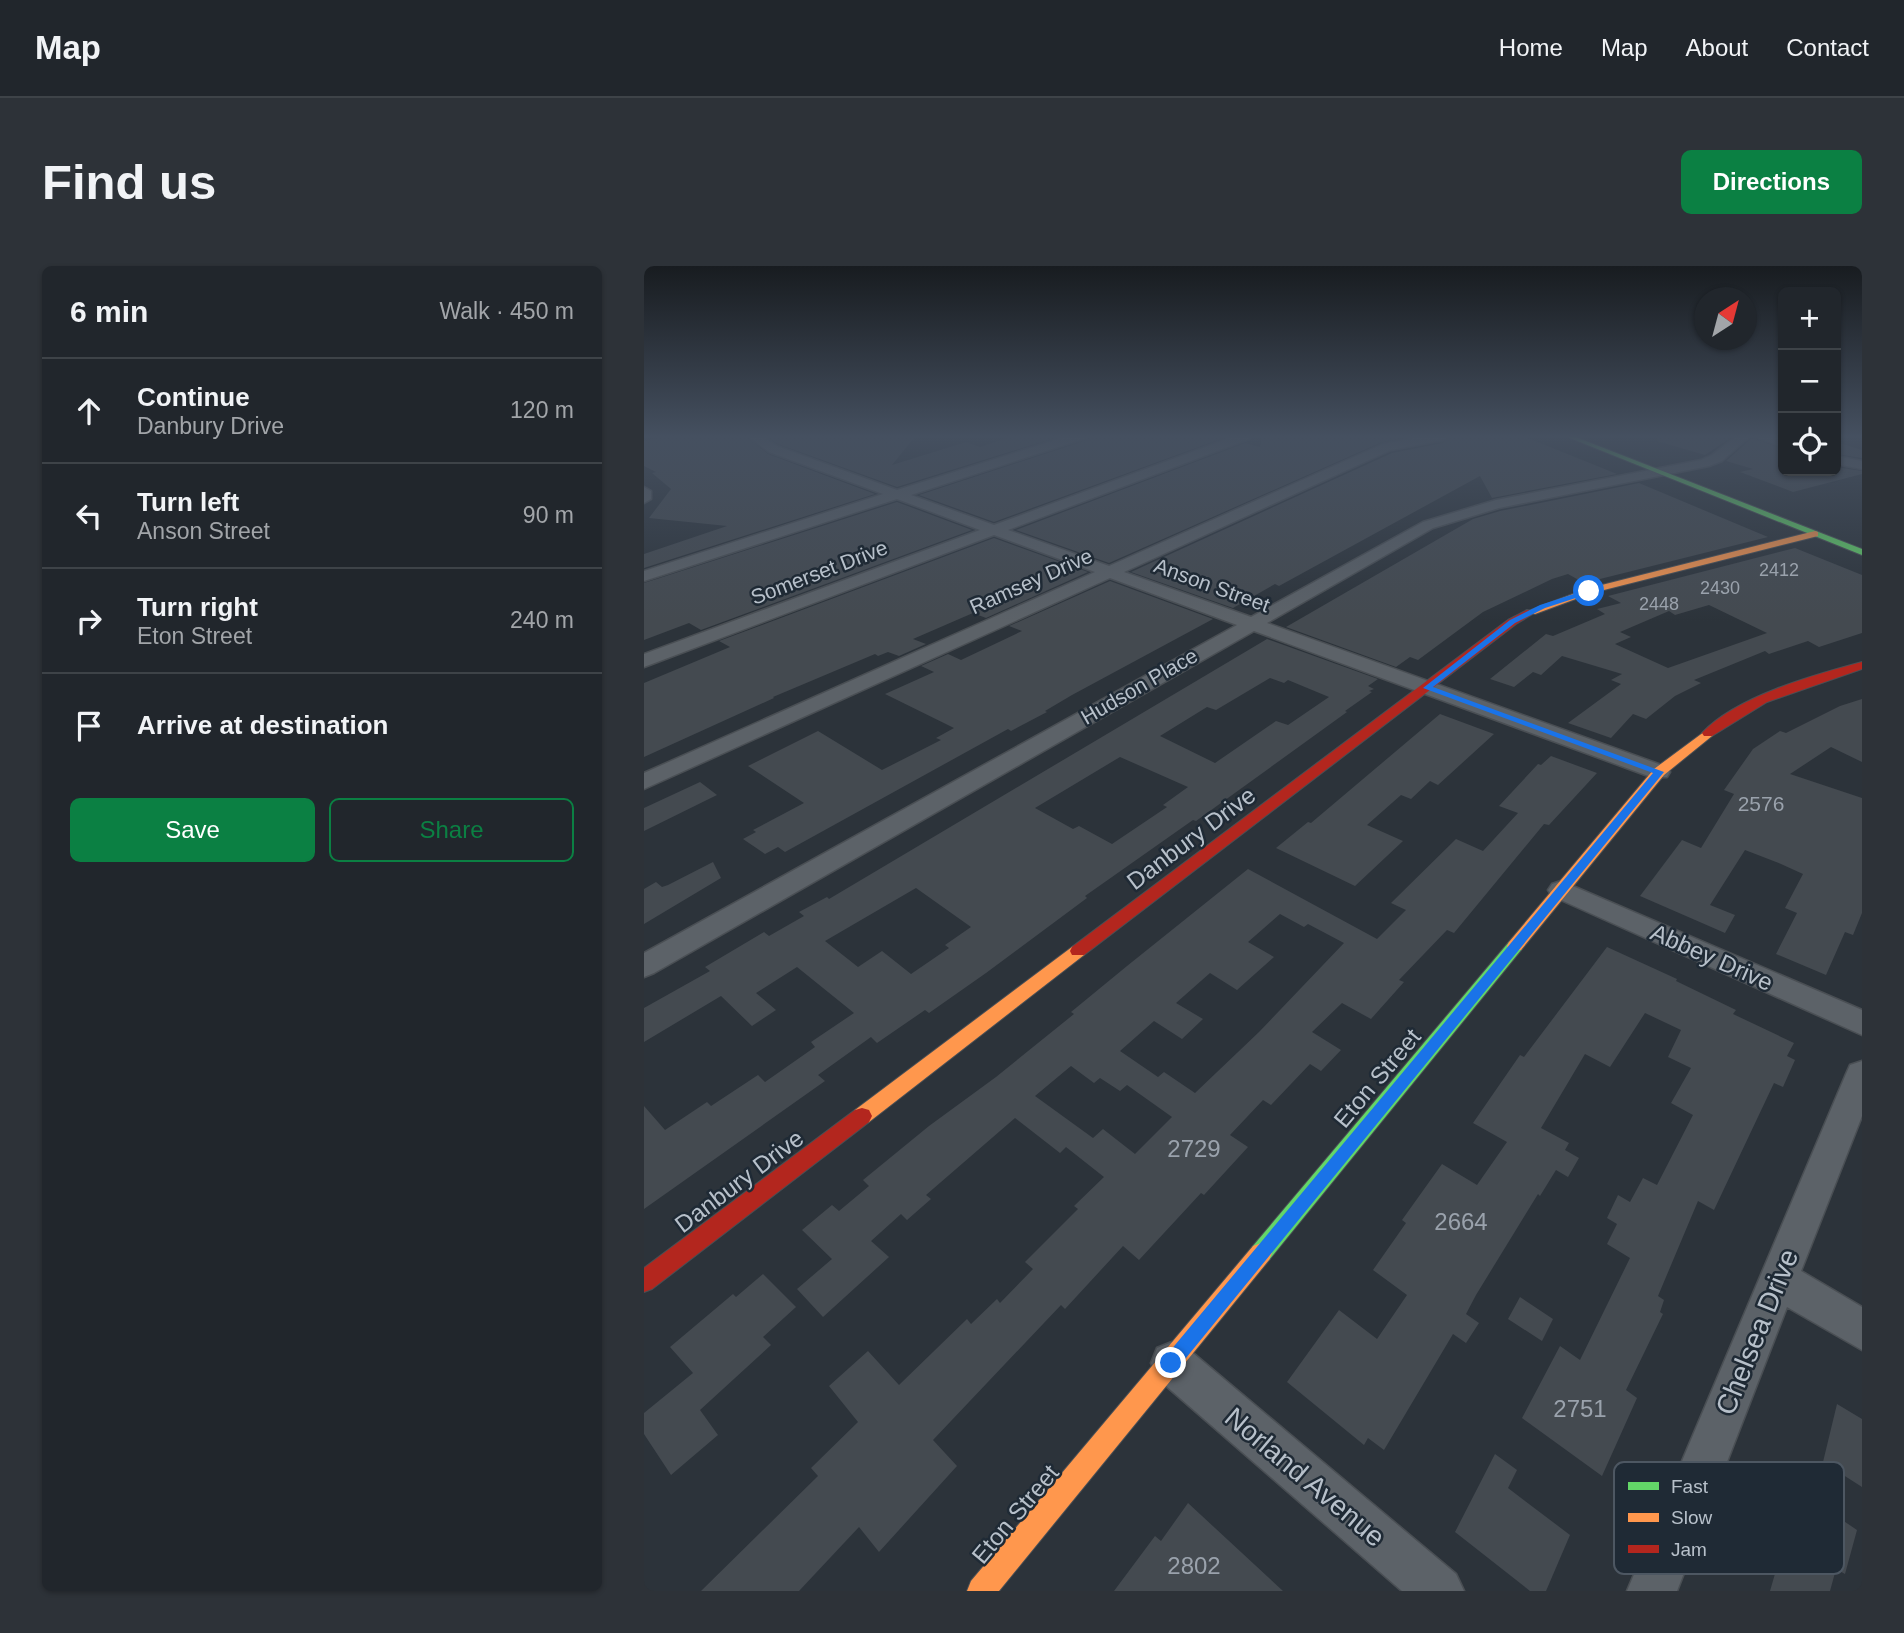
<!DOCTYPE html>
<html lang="en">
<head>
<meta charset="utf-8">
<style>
	body { margin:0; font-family:Arial,sans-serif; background:#2d3238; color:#f1f3f6 }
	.controls { position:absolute; right:21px; top:21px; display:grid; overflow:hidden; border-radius:10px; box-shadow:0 2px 5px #0004 }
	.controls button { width:63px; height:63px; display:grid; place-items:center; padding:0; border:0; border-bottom:2px solid #3e4348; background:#21262c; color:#f1f3f6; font:35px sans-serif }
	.compass { position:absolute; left:1050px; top:21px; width:63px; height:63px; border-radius:50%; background:#21262c; box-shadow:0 2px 5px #0004; rotate:36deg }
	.stop { position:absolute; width:21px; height:21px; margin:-16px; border:5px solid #1a73e8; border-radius:50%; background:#fff }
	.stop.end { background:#1a73e8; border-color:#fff; box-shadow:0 2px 7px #0008 }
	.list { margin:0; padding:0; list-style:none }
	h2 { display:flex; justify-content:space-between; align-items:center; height:91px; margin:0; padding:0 28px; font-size:30px }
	h2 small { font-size:23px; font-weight:400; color:#a2a5a9 }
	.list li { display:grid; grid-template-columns:46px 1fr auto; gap:21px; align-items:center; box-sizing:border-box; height:105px; padding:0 28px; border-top:2px solid #3e4348 }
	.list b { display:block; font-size:26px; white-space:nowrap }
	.list p { margin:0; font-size:23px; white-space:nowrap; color:#a2a5a9 }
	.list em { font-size:23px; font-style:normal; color:#a2a5a9 }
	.actions { display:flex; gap:14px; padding:21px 28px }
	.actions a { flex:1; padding:16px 0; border:2px solid #0b8043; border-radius:10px; text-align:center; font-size:24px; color:#0b8043 }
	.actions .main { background:#0b8043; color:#fff }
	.icon { flex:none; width:38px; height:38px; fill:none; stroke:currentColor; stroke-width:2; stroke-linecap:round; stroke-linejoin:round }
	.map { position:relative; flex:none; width:1218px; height:1325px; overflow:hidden; border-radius:10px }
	header { display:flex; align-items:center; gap:42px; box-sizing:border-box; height:98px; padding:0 35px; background:#21262c; border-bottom:2px solid #3e4348 }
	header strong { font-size:33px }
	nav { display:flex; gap:38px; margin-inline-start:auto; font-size:24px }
	.intro { display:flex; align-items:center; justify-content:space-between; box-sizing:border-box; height:168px; padding:0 42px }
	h1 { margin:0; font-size:49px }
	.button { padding:18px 32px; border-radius:10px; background:#0b8043; color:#fff; font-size:24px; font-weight:700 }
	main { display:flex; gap:42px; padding:0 42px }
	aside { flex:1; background:#21262c; border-radius:10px; box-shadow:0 2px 5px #0004 }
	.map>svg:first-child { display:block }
</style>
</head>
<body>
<header>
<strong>Map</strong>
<nav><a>Home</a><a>Map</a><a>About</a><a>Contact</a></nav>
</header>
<div class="intro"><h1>Find us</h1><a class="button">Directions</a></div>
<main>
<aside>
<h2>6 min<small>Walk · 450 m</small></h2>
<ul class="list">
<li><svg class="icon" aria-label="ahead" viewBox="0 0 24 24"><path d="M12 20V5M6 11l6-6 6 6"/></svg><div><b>Continue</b><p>Danbury Drive</p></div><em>120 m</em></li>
<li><svg class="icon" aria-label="left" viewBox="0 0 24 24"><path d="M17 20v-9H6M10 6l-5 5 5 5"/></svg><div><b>Turn left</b><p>Anson Street</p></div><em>90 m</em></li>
<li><svg class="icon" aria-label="right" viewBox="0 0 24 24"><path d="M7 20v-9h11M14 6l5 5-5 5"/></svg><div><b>Turn right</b><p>Eton Street</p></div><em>240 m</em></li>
<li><svg class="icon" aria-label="arrive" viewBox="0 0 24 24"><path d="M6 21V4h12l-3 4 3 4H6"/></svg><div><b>Arrive at destination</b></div></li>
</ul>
<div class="actions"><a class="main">Save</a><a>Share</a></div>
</aside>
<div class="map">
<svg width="1218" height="1325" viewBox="0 0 1218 1325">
	<rect width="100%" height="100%" fill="#2c333a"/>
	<path fill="#444a50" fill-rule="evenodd" d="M22,170h80l22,18 107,40 -231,74v-14l83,-28 -78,-8 22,-29 -19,-16 4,-1 -12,-6v-25z
		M122,170h136l-2,2h14l-22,27 74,-23 14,5 32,-11h49l-164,51 -119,-43z
		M444,170l135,2 -229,84 -75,-27 165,-54z
		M618,170h152l-32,6 -273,121 -93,-33 229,-87 15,4z
		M807,170h72l94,38 -125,24 -12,-22 -201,110 -4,-2 -42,24 -102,-36 261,-119 51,-10z
		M1014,170h75l-28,19 -48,-14z
		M1108,172l31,11v22h53v-4l26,4v3l-69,18 -53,-20 13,-3 -27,-8z
		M1192,176l26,8v8l-26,-4z
		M995,217l129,54 -184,46 -16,-9 -16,5 -69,33 -65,48 -8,-3 -14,10 -110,-40 187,-108 27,-8z
		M253,236l75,28 -271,100 -12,-7 -45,17v-57z
		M350,272l94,34 -102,46 -13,-5 -60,26 13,5 -27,12 -11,-4 -10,4 -3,-2 -102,43 1,1 -130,59v-74l86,-36 -11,-6z
		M1151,282l67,27v58l-43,14 -11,-6 -39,13 -4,-3 -71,29 7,3 -26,13 -29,23 -13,-5 -22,24 -43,-15 53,-39 -10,-4 11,-6 -60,-18 -21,19 -8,-3 -19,15 -24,-8 56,-45 7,2 52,-22 -8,-5 24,-6 -13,-7zM1065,339l58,28 -99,35 -53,-24 16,-7 -11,-5 49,-21 6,4z
		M466,315l103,38 -141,76 -27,16 2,1 -36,19 -3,-2 -223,123 -7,-5 -13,7 -22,-15 13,-7 -3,-2 51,-27 -56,-37 70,-35 64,39 59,-30 -5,-2 18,-10 -69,-34 49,-22 -13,-6 27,-12 13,6 61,-29 -13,-5z
		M623,373l111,40 -10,7 6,3 -5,2 3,1 -27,19 2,1 -151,109 -3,-1 -108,76 2,2 -101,75 -57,40 -4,-3 -48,33 -6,-6 -53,38 7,6 -181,128v-103l21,24 42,-28 4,4 47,-31 7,7 50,-35 -4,-5 43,-29 -57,-46 -41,26 20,17 -24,16 -31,-30 -77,46v-34l66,-37 -5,-4 59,-35 5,4 35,-20 -5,-4 28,-15 2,2zM626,412l14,5 4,-3 41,17 -41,28 -12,-4 -61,42 -55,-27 47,-29 9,3zM476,491l68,30 -25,18 4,2 -55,37 -33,-18 -6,3 -38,-21zM272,622l55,39 -26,18 4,3 -38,26 -29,-23 -24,16 -33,-26z
		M1218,433v63l-31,-15 -41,27 72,24v115l-9,22 -8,-3 -19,43 -50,-21 21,-41 -12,-5 18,-34 -22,-10 -36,-14 -35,55 25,10 -10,18 -85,-37 42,-56 19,8 33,-54 -10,-4 29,-41 27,-18 6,2 54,-27z
		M796,448l54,20 -56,51 -8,-4 -19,18 -10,-4 -34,30 36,16 -48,45 -79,-38 32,-26 3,1z
		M907,490l46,17 -48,52 -5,-1 -90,109 -7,-3 -48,50 5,2 -33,37 -29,-16 -30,29 29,18 -20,21 -11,-7 -39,41 -8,-5 -33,35 18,12 -44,48 -3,-2 -62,67 -16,-14 -58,63 -4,-4 -128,135 24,26 -78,86 -20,-25 -60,64h-98l117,-115 -7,-8 47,-46 -29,-36 39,-35 31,34 68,-66 4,5 26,-25 3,4 33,-34 -8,-7 53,-53 -4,-3 30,-29 -38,-30 -6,6 -45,-35 -89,77 5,4 -24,21 -6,-6 -30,27 18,16 -66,60 -26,-28 35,-30 -30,-29 30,-25 7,6 30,-25 -6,-6 66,-54 67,-49 78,-63 -3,-2 56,-46 121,-97 129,70 29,-29 -15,-7 65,-64 27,12 35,-38 -19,-7 39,-42 3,1zM636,648l24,13 4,-3 36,19 -85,89 -64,61 -31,-21 -6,5 -38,-26 34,-30 28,18 21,-20 -27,-16 34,-30 27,17 37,-33 -26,-15zM427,800l23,17 6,-5 20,13 7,-6 45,32 -37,37 -32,-25 -10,9 -58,-42z
		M56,516l17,13 -73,36v-23z
		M69,596l8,16 -77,46v-35l12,-7 6,5 6,-2z
		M963,681l70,32 -1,2 60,29 -3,4 61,29 -7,13 8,4 -12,27 -9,-4 -60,127 -16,-9 -40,95 6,4 -4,12 3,2 -37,76 11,8 -35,78 -80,-58 38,-72 20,14 50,-102 -23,-14 10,-20 -10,-6 11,-23 12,7 13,-24 14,7 36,-70 -22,-12 20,-35 -23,-11 13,-27 -36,-17 -35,54 -25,-13 -44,74 28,15 -4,7 14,8 -11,19 -12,-7 -16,26 -2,-2 -62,101 -10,19 13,9 -13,20 -13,-9 -69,116 -16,-12 -4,7 -77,-63 52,-72 38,29 30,-44 -34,-25 33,-47 -4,-3 40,-56 35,21 30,-43 -34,-19 47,-68 4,2z
		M119,1008l33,33 -33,30 8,8 -71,65 18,25 -47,40 -27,-41v-21l49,-40 -23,-26 63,-53 3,3z
		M876,1031l33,22 -11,22 -34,-22z
		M1193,1138l25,15v68l-39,-25z
		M851,1188l22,16 -9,18 62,47 -24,56h-16l-75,-59z
		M1167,1233l46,31 -12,44 -9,-5 -6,22h-60l11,-38 12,8z
		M544,1237l95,88h-169l41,-55 6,5z"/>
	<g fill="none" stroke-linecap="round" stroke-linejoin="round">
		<defs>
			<path id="street" d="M104,170h14l15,10 120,44 171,-54h17l-2,3 -172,56 83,30 241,-89h16l-2,3 -241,91 101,36 274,-122 43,-8h23l-6,4 -52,10 -267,122 127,45 172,-95 73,-22 205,-40 11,-5 25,-19h13l-28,25 -13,5 -210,42 -66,20 -166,95 400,144 3,5 -3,5h-16l-397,-146 -600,342 -10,4v-24l593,-328 -127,-47 -466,211v-16l451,-201 -101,-37 -350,132v-13l336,-124 -83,-31 -253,82v-10l239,-77 -114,-42z
				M1109,170h18l12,3v8z
				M1192,190l26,5v8l-26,-5z
				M0,221l7,4v8l-7,4z
				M917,615l301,129v25l-310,-139 -4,-6 4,-6z
				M1218,795v55l-61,155 61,36v43l-75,-43 -110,284h-50l219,-517 4,-9z
				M528,1076l15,6 269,226 8,17h-62l-245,-213 -6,-15 6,-15z"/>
			<path id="fast" d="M921,170h8l289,113v6z
				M871,674l6,2 2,4 -2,4 -252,310 -8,3 -8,-3 -3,-7 3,-7 256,-304z"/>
			<path id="slow" d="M1171,265l3,1v4l-226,57 -57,21 -9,-2 60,-23z
				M1064,463l6,4 -2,3 -48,39 -143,175h-12l-2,-4 2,-4 145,-173z
				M434,679l8,6 -2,4 -215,167 -7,2 -7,-2 -3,-6 3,-6 217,-163z
				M617,977l8,3 3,7 -3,7 -270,331h-32l4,-10 282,-335z"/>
			<path id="jam" d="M883,344l9,2 -20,12 -432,331h-12l-2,-4 2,-4 436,-327z
				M1218,396v7l-95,33 -55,34h-8l-2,-3c35,-37 112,-58 160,-71z
				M218,842l7,2 3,6 -3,6 -217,167 -8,3v-24l211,-158z"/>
		</defs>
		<use href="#street" stroke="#4a4f54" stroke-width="3"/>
		<use href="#fast" stroke="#4a4f54" stroke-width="2"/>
		<use href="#slow" stroke="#4a4f54" stroke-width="2"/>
		<use href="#jam" stroke="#4a4f54" stroke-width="2"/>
		<use href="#street" fill="#5c6268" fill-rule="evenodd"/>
		<use href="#fast" fill="#63d668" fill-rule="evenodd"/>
		<use href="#slow" fill="#ff974d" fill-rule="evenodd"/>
		<use href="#jam" fill="#b3261e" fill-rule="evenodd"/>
	</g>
	<linearGradient id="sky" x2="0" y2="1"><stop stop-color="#181c20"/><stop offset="0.48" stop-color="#455060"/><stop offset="1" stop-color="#455060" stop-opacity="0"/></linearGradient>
	<rect width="1218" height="355" fill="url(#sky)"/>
	<path fill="#1a73e8" d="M945,323l2,4 -46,15 -30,15 -82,64 231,85 -487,597 -6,2 -6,-2 -2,-6 2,-6 488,-584 -230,-85 87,-68 30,-15z"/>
	<g text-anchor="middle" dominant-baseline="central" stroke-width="5" stroke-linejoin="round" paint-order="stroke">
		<g font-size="18" fill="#9aa2ac">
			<text x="1135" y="304">2412</text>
			<text x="1076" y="322">2430</text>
			<text x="1015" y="338">2448</text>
		</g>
		<g font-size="21" fill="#b7c0ca" stroke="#1f2a35">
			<text transform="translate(175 306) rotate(-21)">Somerset Drive</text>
			<text transform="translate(387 315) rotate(-24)">Ramsey Drive</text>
			<text transform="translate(568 319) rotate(20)">Anson Street</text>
			<text transform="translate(495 420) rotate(-30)">Hudson Place</text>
		</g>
		<g font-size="21" fill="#9aa2ac">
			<text x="1117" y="537">2576</text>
		</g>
		<g font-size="24" fill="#b7c0ca" stroke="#1f2a35">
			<text transform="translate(547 572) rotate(-37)">Danbury Drive</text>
			<text transform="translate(1068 691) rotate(24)">Abbey Drive</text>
			<text transform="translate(733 812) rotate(-50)">Eton Street</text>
			<text transform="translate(95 915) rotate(-37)">Danbury Drive</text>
			<text transform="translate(371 1248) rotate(-50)">Eton Street</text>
		</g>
		<g font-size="24" fill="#9aa2ac">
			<text x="550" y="882">2729</text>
			<text x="817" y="955">2664</text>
			<text x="936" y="1142">2751</text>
			<text x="550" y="1299">2802</text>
		</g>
		<g font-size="28" fill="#b7c0ca" stroke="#1f2a35">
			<text transform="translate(1113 1066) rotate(-68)">Chelsea Drive</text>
			<text transform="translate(661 1211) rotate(40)">Norland Avenue</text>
		</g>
	</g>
	<rect x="970" y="1196" width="230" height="112" rx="10" fill="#1f2a35" stroke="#4d5762" stroke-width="2"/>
	<rect x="984" y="1216" width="31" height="8" fill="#63d668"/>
	<rect x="984" y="1247" width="31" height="9" fill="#ff974d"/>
	<rect x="984" y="1279" width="31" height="8" fill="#b3261e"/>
	<g font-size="19" fill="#b7c0ca">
		<text x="1027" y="1227">Fast</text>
		<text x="1027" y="1258">Slow</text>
		<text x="1027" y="1290">Jam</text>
	</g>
</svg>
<div class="controls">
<button>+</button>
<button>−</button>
<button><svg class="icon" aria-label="locate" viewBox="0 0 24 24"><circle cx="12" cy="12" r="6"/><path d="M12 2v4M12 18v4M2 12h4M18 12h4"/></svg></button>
</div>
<svg class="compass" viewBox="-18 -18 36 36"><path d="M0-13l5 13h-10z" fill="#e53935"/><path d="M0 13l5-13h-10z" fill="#a2a5a9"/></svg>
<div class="stop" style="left:945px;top:325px"></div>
<div class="stop end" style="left:527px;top:1097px"></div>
</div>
</main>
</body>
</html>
